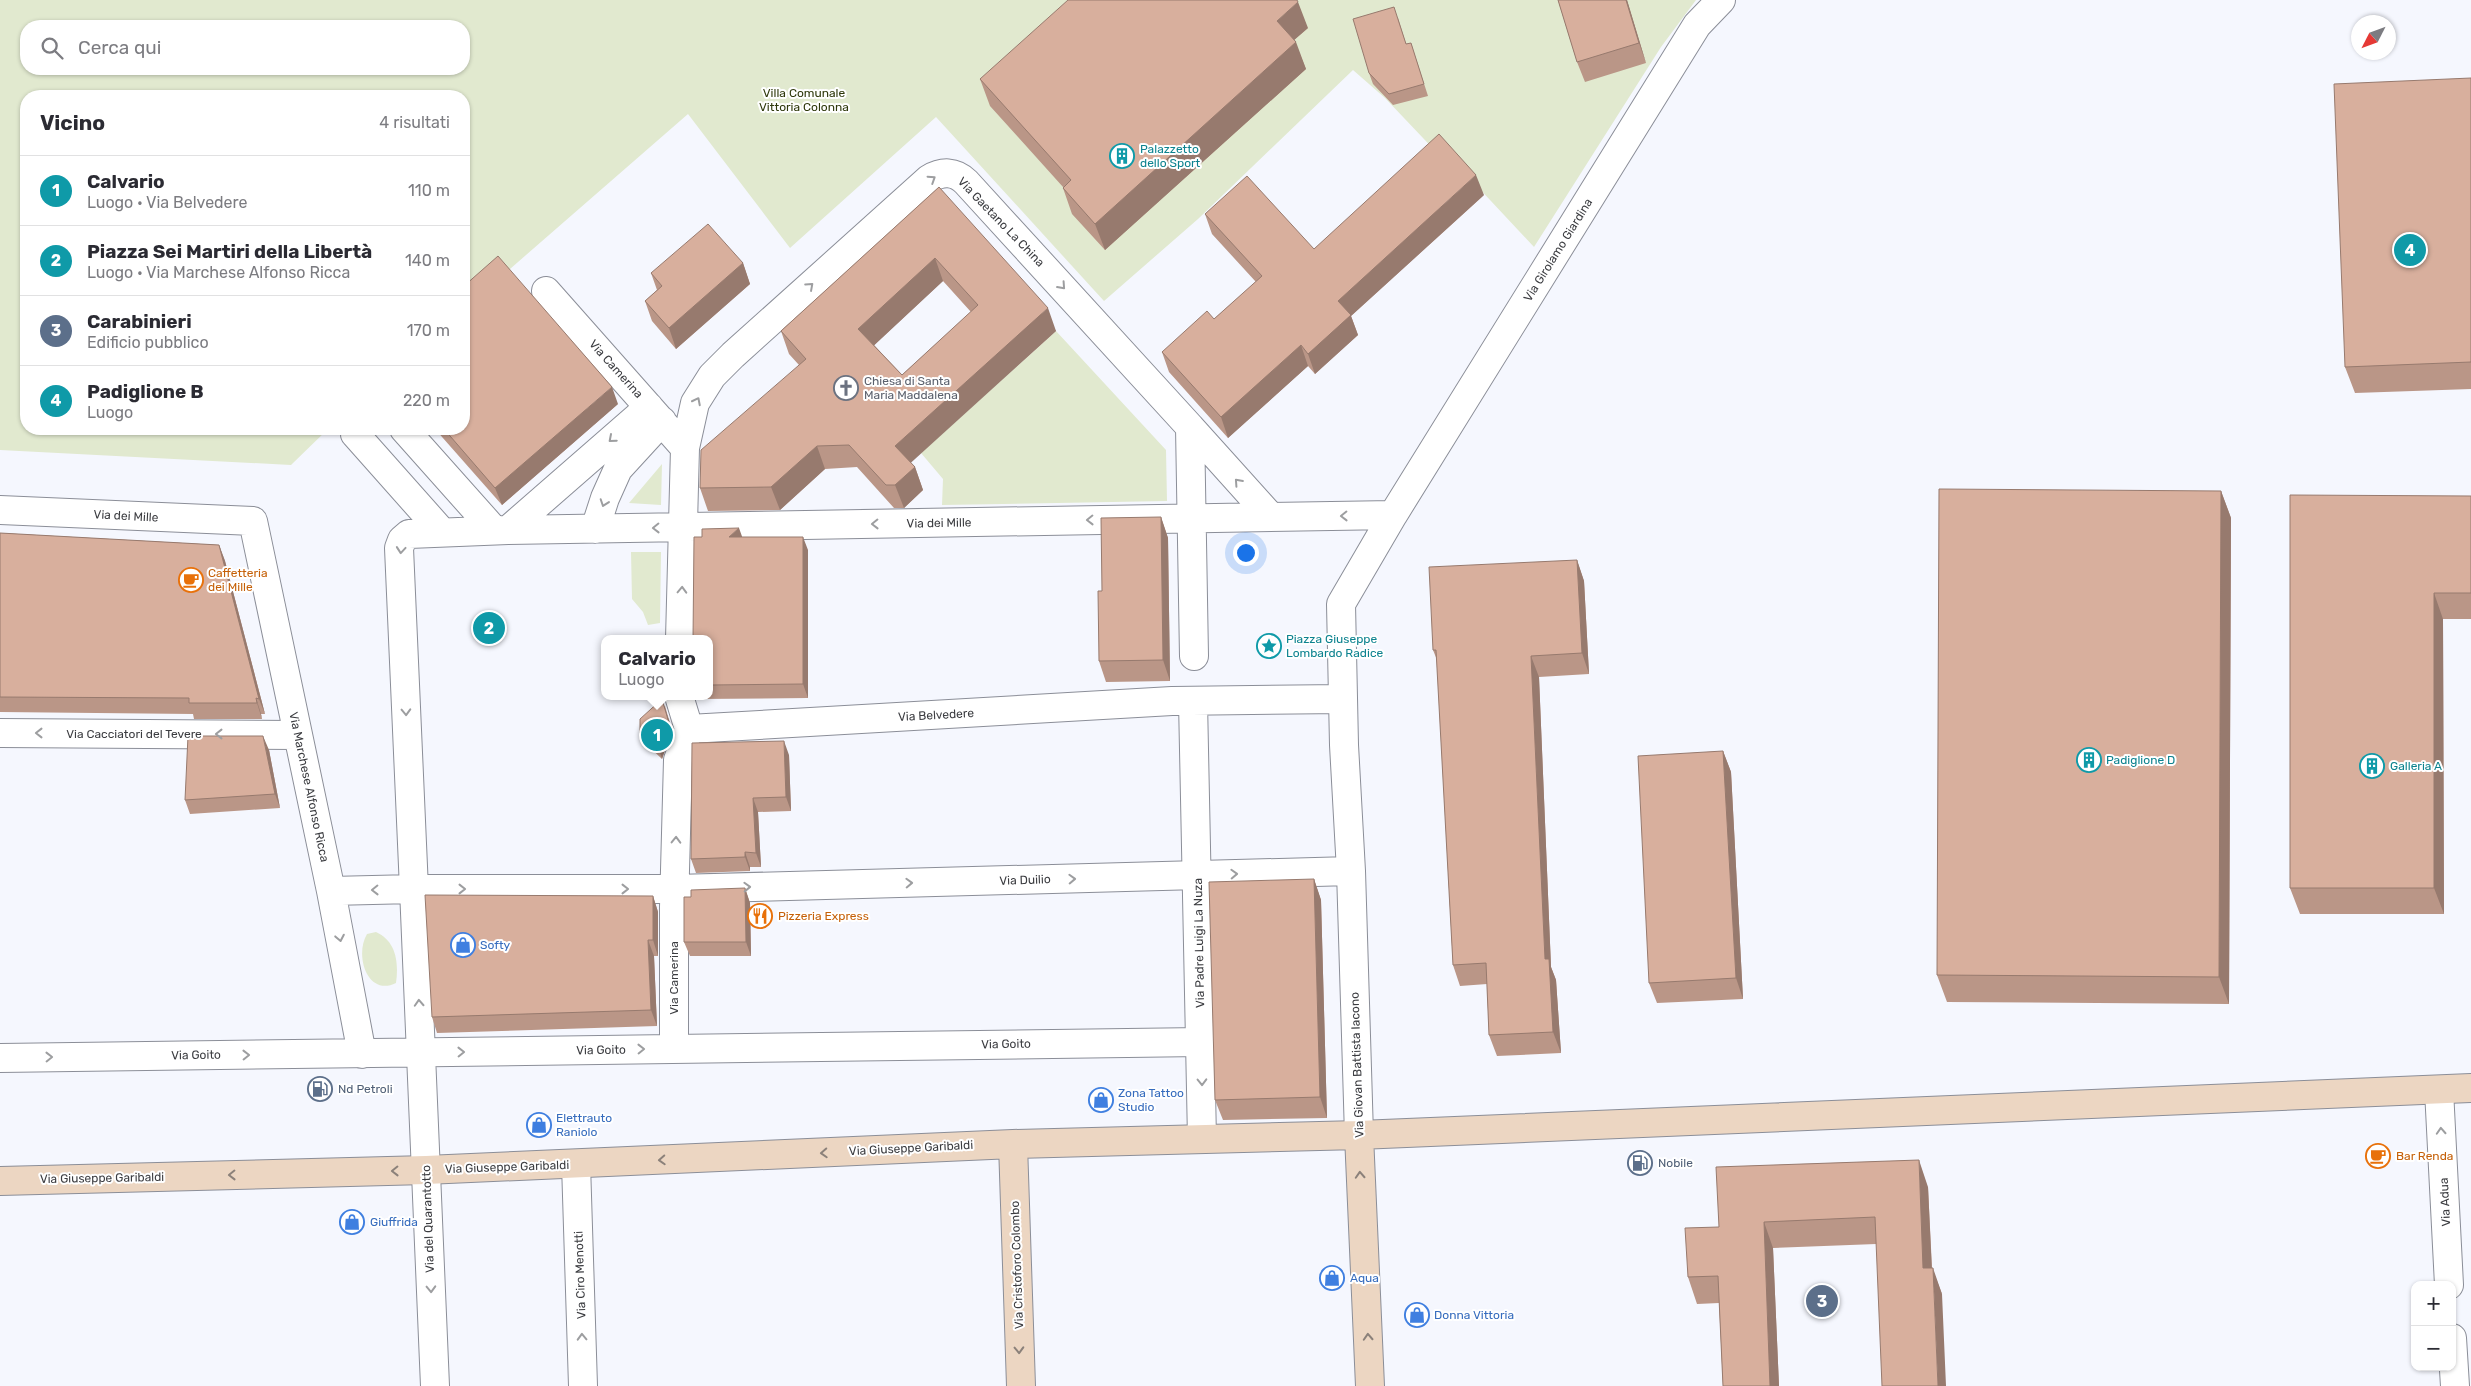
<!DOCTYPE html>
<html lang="it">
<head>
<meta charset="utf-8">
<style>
	body { margin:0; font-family:Rubik,sans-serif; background:#f7f7f7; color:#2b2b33 }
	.controls { position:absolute; right:15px; bottom:15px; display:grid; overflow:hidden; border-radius:10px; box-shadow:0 1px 4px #0004 }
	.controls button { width:45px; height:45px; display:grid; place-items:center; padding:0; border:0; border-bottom:1px solid #e1e1e2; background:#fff; color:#2b2b33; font:25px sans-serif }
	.compass { position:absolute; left:2351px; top:15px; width:45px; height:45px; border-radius:50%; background:#fff; box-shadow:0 1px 4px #0004; rotate:228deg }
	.you { position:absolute; left:1245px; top:552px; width:18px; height:18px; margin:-12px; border:4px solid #fff; border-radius:50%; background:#1a73e8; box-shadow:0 0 0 8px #1a73e833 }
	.badge { display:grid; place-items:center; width:32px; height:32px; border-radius:50%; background:#1a73e8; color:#fff; font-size:16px; font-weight:700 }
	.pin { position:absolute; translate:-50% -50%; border:2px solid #fff; box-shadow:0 1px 5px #0006 }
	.popup { position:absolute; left:601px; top:635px; width:112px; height:65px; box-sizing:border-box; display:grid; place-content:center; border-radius:10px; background:#fff; filter:drop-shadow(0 1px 4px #0005); font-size:16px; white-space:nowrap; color:#7c7c81 }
	.popup b { font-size:19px; color:#2b2b33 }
	.popup::after { content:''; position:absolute; left:50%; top:100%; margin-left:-10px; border:10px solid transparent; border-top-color:#fff }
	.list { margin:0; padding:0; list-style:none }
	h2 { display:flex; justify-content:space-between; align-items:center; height:65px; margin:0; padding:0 20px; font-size:21px }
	h2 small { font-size:16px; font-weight:400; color:#7c7c81 }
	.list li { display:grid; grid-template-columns:32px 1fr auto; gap:15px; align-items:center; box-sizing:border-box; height:70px; padding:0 20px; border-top:1px solid #e1e1e2 }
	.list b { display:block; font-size:19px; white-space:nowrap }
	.list p { margin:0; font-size:16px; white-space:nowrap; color:#7c7c81 }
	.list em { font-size:16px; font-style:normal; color:#7c7c81 }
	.icon { flex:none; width:28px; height:28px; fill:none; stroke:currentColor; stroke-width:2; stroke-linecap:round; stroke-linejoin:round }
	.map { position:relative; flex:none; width:2471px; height:1386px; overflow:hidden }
	.search { position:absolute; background:#fff; box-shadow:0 1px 4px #0004; left:20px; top:20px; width:450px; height:55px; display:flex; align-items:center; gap:12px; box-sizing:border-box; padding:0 18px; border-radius:20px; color:#7c7c81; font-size:19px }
	.panel { position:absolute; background:#fff; box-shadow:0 1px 4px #0004; left:20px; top:90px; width:450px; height:345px; border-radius:20px }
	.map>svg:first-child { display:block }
</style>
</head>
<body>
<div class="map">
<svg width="2471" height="1386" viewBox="0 0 2471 1386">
	<rect width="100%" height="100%" fill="#f5f7fe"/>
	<path fill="#e1e9cf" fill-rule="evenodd" d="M0,0h1696l-35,47 -127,200 -87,-93 -5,4 -57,-60 -32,-28 -155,149 -94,82 -168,-184 -146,131 -102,-134 -224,195v-213h-438v333h302l-37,36 -291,-15zM26,26h438v43h-438z
		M1056,331l110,119 1,51 -225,4 1,-26 -22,-26z
		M662,464l-1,41 -32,-2z
		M631,552h30l-1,71 -12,2 -5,-13 -11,-13z
		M376,932c20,9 23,30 20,51 -28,14 -42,-27 -29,-49z"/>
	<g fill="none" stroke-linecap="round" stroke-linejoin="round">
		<defs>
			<path id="minor" d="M546,291l139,157
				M1190,427l81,90
				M361,429l-6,5 87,98
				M404,429l90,101
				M0,510l253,11 78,370 31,163
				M595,529l10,-31 13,-29 44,-48
				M508,530l141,-123
				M680,639l5,-191 10,-45 17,-27 21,-21 196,-176c13,-8 26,-8 37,3l224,245 4,229
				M1193,701l9,438
				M689,729l483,-28 171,-2
				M0,733l298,2
				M331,891l83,-2 -15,-341 3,-8 7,-6 99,-4 885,-15
				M674,1048v-141l4,-147 11,-31 -10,-33
				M0,1058l1201,-16
				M1359,1135l-8,-264 -7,-126 -3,-141 52,-89 304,-490 24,-25
				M576,1164l7,222
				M435,1386l-21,-497h261l676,-18"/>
			<path id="tertiary" d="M2439,1090l10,195
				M2452,1338l3,48"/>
			<path id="secondary" d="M1359,1135l11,251
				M1013,1144l8,242
				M0,1181l426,-11 587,-26 346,-9 1112,-47"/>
		</defs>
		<use href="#minor" stroke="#8b8e98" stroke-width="30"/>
		<use href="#tertiary" stroke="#8b8e98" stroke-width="30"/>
		<use href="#secondary" stroke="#8b8e98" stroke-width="30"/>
		<use href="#minor" stroke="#fff" stroke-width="28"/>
		<use href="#tertiary" stroke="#fff" stroke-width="28"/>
		<use href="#secondary" stroke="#ecd6c2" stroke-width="28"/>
	</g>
	<path fill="#ba9687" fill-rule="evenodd" d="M1558,0h69l19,63 -61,19 -8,-20z
		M1398,18l8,26 5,-1 17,53 -35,9 -20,-21 -4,-11z
		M1308,28l-14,12 12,29 -201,181 -33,-36 -9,-26v-1l-73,-81 -10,-27z
		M2471,78v311l-116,4 -10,-26z
		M939,187l117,144 -146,131 5,5 8,23 -19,18h-10l-37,-41 -32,2 -45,41 -72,1 -8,-23 99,-123 -10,-11 -8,-23zM943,281l28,31 -69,63 -28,-30z
		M1484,195l-133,121 7,19 -43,39 -7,-8 -80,72 -59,-66 -7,-20 52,-33 42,-37 -44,-48 -7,-20 109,35z
		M743,263l7,21 -74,65 -24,-28 -7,-20 12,-11 -6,-17z
		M618,404l-116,101 -67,-76h29z
		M2221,491l10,27 -2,486 -282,-2 -10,-27z
		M2471,496v123h-28l1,295h-144l-10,-26z
		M1161,517l7,21 2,143 -64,1 -7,-21 3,-70z
		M0,533l219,12 6,16 40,153h-4l1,5h-68l-1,-5 -193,-2z
		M743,537l65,13v148l-110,1 -1,-3h13v-57z
		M1577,560l7,21 5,93 -50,3 12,290 5,13 5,73 -64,3 -8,-21 -2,-51 -27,2 -7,-21 -16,-305 -4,-10z
		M665,706l7,24 -10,29 -19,-18 -3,-8z
		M269,750l11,58 -90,6 -5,-14z
		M1723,751l8,21 12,227 -86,4 -8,-20z
		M789,755l2,56 -33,1 3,55h-11v4l-54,2 -5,-14z
		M1314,879l7,21 6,218 -104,2 -8,-20z
		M745,888l5,15 1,53h-61l-6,-14 7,-45z
		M653,896l5,16v44h-4l3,70 -220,7 -5,-16z
		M1928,1187l4,81 10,26 -66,-50 -103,4 6,138h-56l-4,-83 -22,1 -9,-27 31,-50z"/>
	<path fill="#977a6e" d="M1626,0h1l19,63 -7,-20z
		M1298,2l10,26 -22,19 -9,-26z
		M1296,42l10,27 -201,181 -10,-26z
		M1476,175l8,20 -133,121 7,19 -43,39 -7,-20 30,-53z
		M935,258l8,23 -76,71 -9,-23z
		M743,263l7,21 -74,65 -7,-21z
		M1048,308l8,23 -152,138 -9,-23z
		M1301,345l7,21 -80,72 -7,-21z
		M612,387l6,17 -116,101 -7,-17z
		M817,446l8,23 -45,41 -9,-23z
		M915,467l8,23 -19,18 -9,-23z
		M2221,491l10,27 -2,486 -10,-27z
		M1161,517l7,21 2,143 -7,-21z
		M739,528l5,14 -15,-5z
		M803,537l5,13v148l-5,-14z
		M219,545l6,16 40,153 -6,-15z
		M1577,560l7,21 5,93 -7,-21z
		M2434,593l9,26 1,295 -10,-26z
		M1531,656l8,21 12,290 5,13 5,73 -8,-21 -8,-73z
		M256,698l5,16 1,5 -5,-16z
		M662,699l10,31 -10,29 -2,-7z
		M263,736l6,14 11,58 -5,-14z
		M784,741l5,14 2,56 -5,-14z
		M1723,751l8,21 12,227 -7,-21z
		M753,798l5,14 3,55 -5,-14z
		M745,852l5,15v4l-5,-14z
		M1314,879l7,21 6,218 -7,-21z
		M745,888l5,15 1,53 -5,-14z
		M653,896l5,16v44l-5,-16z
		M648,940l6,16 3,70 -6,-16z
		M1919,1160l9,27 5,108 -10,-27z
		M1764,1222l9,26 6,138h-9z
		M1933,1268l9,26 4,92h-8z"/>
	<path fill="#d8af9d" stroke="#977a6e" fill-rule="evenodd" d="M1068,0h229l1,2 -21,19 19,21 -201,182 -32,-36 8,-8 -91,-101z
		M1558,0h68l13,43 -62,19z
		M1394,7l12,37 5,-1 13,41 -35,10 -20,-21 -16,-54z
		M2471,78v284l-126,5 -11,-283z
		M1439,134l37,41 -138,126 13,14 -43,39 -7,-9 -80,72 -59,-65 45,-41 7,8 48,-43 -57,-62 42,-38 67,73z
		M939,187l109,121 -153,138 20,21 -20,18h-9l-37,-40 -32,1 -46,41 -71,1 1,-38 105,-91 -25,-28zM935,258l43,47 -76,70 -44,-46z
		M708,224l35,39 -74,65 -24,-27 17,-15 -11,-13z
		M498,256l114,131 -117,101 -51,-59h20v-143z
		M1939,489l282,2 -2,486 -282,-2z
		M2290,495l181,1v97h-37v295h-144z
		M1161,517l2,143 -64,1 -1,-70h4l-1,-73z
		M739,528l-10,9h74v147l-93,1v-46h-17l1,-102h8v-8z
		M0,533l219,12 40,154 -3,-1 1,5h-68v-5l-189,-1z
		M1577,560l5,93 -51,3 14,303h4l4,73 -64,3 -3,-72 -33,2 -17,-315h-3l-4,-83z
		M662,699l7,24 -9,29 -20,-19v-14z
		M188,736h75l12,58 -90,6z
		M784,741l2,56 -33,1 3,55 -11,-1v5l-54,2 1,-116z
		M1723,751l13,227 -87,5 -11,-227z
		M1314,879l6,218 -105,3 -6,-218z
		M745,888l1,54h-62v-45h7v-7z
		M425,895l228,1v44h-5l3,70 -219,7z
		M1919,1160l4,108h10l5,118h-56l-7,-169 -111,5 6,164h-47l-5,-110 -30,1 -3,-49 34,-1 -3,-60z"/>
	<defs><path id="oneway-chevron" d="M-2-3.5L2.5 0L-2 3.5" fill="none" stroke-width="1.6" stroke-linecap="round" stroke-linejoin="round" transform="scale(1.25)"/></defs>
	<g stroke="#9d9ea0">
		<use href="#oneway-chevron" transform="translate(932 179) rotate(-33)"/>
		<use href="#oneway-chevron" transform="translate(810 286) rotate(-42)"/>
		<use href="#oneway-chevron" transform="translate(1062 286) rotate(48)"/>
		<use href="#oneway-chevron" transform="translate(697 401) rotate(-63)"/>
		<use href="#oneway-chevron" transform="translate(612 439) rotate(139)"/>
		<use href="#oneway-chevron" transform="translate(1238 482) rotate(-132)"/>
		<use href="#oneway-chevron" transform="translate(604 503) rotate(109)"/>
		<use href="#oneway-chevron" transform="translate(1344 516) rotate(179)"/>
		<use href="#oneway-chevron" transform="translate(1090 520) rotate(179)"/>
		<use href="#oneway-chevron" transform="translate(875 524) rotate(179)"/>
		<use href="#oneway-chevron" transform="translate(656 528) rotate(179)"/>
		<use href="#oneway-chevron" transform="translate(401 550) rotate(95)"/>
		<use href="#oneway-chevron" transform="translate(682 590) rotate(-88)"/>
		<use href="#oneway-chevron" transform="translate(406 712) rotate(88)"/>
		<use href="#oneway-chevron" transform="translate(39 733) rotate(-180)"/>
		<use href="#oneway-chevron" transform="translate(219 734) rotate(-180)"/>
		<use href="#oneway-chevron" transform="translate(676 840) rotate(-89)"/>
		<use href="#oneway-chevron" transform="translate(1234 874) rotate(-2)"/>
		<use href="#oneway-chevron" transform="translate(1072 879) rotate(-2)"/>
		<use href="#oneway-chevron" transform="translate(909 883) rotate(-2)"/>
		<use href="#oneway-chevron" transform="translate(747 887) rotate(-2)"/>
		<use href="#oneway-chevron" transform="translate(462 889)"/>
		<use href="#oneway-chevron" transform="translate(625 889)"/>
		<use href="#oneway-chevron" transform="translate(375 890) rotate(179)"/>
		<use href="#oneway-chevron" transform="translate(340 938) rotate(79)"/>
		<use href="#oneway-chevron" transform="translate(419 1003) rotate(-93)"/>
		<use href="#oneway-chevron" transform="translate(641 1049) rotate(-1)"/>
		<use href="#oneway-chevron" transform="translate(461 1052) rotate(-1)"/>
		<use href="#oneway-chevron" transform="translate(246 1055) rotate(-1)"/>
		<use href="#oneway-chevron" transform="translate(49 1057) rotate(-1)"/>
		<use href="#oneway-chevron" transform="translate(1202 1082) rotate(89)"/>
		<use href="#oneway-chevron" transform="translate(2441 1131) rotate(-93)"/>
		<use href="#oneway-chevron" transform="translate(431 1289) rotate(88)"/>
		<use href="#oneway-chevron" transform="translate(582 1337) rotate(-92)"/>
	</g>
	<g stroke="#8b817a">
		<use href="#oneway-chevron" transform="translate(824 1153) rotate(177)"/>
		<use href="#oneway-chevron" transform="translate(662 1160) rotate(177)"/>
		<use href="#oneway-chevron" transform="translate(395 1171) rotate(179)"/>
		<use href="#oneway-chevron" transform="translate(232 1175) rotate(179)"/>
		<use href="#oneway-chevron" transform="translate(1360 1175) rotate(-93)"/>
		<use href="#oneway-chevron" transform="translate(1368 1337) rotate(-93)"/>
		<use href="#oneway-chevron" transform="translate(1019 1350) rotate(88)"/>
	</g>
	<defs>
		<symbol id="building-ring" viewBox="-11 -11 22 22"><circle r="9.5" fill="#fff" stroke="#0f9aa8" stroke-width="1.5"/><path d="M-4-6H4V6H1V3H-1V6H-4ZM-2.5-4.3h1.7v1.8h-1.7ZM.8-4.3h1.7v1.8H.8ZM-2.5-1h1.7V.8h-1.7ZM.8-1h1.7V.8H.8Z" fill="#0f9aa8"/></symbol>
		<symbol id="church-ring" viewBox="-11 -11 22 22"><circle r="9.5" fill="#fff" stroke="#6b7280" stroke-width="1.5"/><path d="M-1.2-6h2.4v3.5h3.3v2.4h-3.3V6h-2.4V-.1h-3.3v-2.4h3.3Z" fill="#6b7280"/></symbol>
		<symbol id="cafe-ring" viewBox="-11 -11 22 22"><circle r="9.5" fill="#fff" stroke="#e8710a" stroke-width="1.5"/><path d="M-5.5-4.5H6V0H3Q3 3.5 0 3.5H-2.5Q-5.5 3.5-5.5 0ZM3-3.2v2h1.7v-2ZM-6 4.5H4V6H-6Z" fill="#e8710a"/></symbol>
		<symbol id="sight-ring" viewBox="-11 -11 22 22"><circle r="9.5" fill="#fff" stroke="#0f9aa8" stroke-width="1.5"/><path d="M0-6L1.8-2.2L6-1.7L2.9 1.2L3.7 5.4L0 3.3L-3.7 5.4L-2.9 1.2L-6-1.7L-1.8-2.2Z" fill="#0f9aa8"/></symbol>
		<symbol id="restaurant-ring" viewBox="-11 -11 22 22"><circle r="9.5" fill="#fff" stroke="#e8710a" stroke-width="1.5"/><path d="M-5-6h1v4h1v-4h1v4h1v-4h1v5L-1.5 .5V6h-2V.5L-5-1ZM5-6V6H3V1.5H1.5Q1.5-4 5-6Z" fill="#e8710a"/></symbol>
		<symbol id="shop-ring" viewBox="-11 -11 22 22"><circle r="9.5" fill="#fff" stroke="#3f7fe0" stroke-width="1.5"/><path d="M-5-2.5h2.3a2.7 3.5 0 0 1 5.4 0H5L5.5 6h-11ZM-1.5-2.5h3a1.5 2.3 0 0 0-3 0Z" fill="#3f7fe0"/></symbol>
		<symbol id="fuel-ring" viewBox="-11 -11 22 22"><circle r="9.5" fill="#fff" stroke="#5c6f8a" stroke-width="1.5"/><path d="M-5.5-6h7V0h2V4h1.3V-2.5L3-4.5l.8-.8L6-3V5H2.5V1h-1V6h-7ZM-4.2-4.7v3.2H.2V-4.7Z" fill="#5c6f8a"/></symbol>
	</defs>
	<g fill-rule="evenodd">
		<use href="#building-ring" x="1108" y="142" width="28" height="28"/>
		<use href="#church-ring" x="832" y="374" width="28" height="28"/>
		<use href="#cafe-ring" x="177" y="566" width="28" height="28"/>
		<use href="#sight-ring" x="1255" y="632" width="28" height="28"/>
		<use href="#building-ring" x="2075" y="746" width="28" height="28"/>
		<use href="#building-ring" x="2358" y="752" width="28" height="28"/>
		<use href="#restaurant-ring" x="746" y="902" width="28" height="28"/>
		<use href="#shop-ring" x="449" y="931" width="28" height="28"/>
		<use href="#fuel-ring" x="306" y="1075" width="28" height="28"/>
		<use href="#shop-ring" x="1087" y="1086" width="28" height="28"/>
		<use href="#shop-ring" x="525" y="1111" width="28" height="28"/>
		<use href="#cafe-ring" x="2364" y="1142" width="28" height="28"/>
		<use href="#fuel-ring" x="1626" y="1149" width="28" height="28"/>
		<use href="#shop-ring" x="338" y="1208" width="28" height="28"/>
		<use href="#shop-ring" x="1318" y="1264" width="28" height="28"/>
		<use href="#shop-ring" x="1403" y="1301" width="28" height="28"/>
	</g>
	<g text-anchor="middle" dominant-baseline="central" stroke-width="4" stroke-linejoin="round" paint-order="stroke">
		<g font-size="12" fill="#2e380b" stroke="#fff">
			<text x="804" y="93">Villa Comunale<tspan x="804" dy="14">Vittoria Colonna</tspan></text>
		</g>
		<g font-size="12" fill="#0d838f" stroke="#fff" text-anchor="start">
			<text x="1140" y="149">Palazzetto<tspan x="1140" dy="14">dello Sport</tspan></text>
			<text x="1286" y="639">Piazza Giuseppe<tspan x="1286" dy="14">Lombardo Radice</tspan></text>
			<text x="2106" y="760">Padiglione D</text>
			<text x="2390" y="766">Galleria A</text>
		</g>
		<g font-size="12" fill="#3b3c40" stroke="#fff">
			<text transform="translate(1001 222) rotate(46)">Via Gaetano La China</text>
			<text transform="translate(1558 250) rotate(-58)">Via Girolamo Giardina</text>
			<text transform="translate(616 369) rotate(48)">Via Camerina</text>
			<text transform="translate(126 516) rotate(3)">Via dei Mille</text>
			<text transform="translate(939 523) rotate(-1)">Via dei Mille</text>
			<text transform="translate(936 715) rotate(-3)">Via Belvedere</text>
			<text x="134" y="734">Via Cacciatori del Tevere</text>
			<text transform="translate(309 787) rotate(78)">Via Marchese Alfonso Ricca</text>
			<text transform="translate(1025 880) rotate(-2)">Via Duilio</text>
			<text transform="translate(1199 943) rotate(-91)">Via Padre Luigi La Nuza</text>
			<text transform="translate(674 978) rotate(-90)">Via Camerina</text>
			<text transform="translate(1006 1044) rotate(-1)">Via Goito</text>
			<text transform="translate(601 1050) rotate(-1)">Via Goito</text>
			<text transform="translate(196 1055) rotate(-1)">Via Goito</text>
			<text transform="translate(1357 1065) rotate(-92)">Via Giovan Battista Iacono</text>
			<text transform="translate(911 1148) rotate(-3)">Via Giuseppe Garibaldi</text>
			<text transform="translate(507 1167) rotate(-2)">Via Giuseppe Garibaldi</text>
			<text transform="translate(102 1178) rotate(-1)">Via Giuseppe Garibaldi</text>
			<text transform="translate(2445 1202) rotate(-93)">Via Adua</text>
			<text transform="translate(428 1219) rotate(-92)">Via del Quarantotto</text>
			<text transform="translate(1017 1265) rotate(-92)">Via Cristoforo Colombo</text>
			<text transform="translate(580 1275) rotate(-92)">Via Ciro Menotti</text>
		</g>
		<g font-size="12" fill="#5b616d" stroke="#fff" text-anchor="start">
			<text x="864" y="381">Chiesa di Santa<tspan x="864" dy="14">Maria Maddalena</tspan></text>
		</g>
		<g font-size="12" fill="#c56008" stroke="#fff" text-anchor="start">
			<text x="208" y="573">Caffetteria<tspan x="208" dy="14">dei Mille</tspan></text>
			<text x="778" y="916">Pizzeria Express</text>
			<text x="2396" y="1156">Bar Renda</text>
		</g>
		<g font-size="12" fill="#366cbe" stroke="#fff" text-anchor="start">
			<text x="480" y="945">Softy</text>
			<text x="1118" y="1093">Zona Tattoo<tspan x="1118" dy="14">Studio</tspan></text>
			<text x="556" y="1118">Elettrauto<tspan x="556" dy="14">Raniolo</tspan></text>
			<text x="370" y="1222">Giuffrida</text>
			<text x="1350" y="1278">Aqua</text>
			<text x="1434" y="1315">Donna Vittoria</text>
		</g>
		<g font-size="12" fill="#4e5e75" stroke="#fff" text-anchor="start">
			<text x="338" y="1089">Nd Petroli</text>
			<text x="1658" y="1163">Nobile</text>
		</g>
	</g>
</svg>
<div class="controls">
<button>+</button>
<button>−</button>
</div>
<svg class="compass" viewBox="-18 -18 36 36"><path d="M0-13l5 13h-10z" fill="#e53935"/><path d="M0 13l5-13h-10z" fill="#7c7c81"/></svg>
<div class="you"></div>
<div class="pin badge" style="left:657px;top:735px;background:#0f9aa8">1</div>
<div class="popup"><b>Calvario</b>Luogo</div>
<div class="pin badge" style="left:489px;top:628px;background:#0f9aa8">2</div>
<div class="pin badge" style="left:1822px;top:1301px;background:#5c6f8a">3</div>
<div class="pin badge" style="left:2410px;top:250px;background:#0f9aa8">4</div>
<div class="search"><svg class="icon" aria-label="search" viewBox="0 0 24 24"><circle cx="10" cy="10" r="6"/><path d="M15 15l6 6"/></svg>Cerca qui</div>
<section class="panel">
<h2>Vicino<small>4 risultati</small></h2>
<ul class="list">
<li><span class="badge" style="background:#0f9aa8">1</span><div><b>Calvario</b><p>Luogo · Via Belvedere</p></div><em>110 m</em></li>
<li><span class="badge" style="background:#0f9aa8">2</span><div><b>Piazza Sei Martiri della Libertà</b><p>Luogo · Via Marchese Alfonso Ricca</p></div><em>140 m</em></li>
<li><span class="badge" style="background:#5c6f8a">3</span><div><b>Carabinieri</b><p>Edificio pubblico</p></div><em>170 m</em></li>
<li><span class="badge" style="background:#0f9aa8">4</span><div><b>Padiglione B</b><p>Luogo</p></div><em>220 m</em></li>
</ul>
</section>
</div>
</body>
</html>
